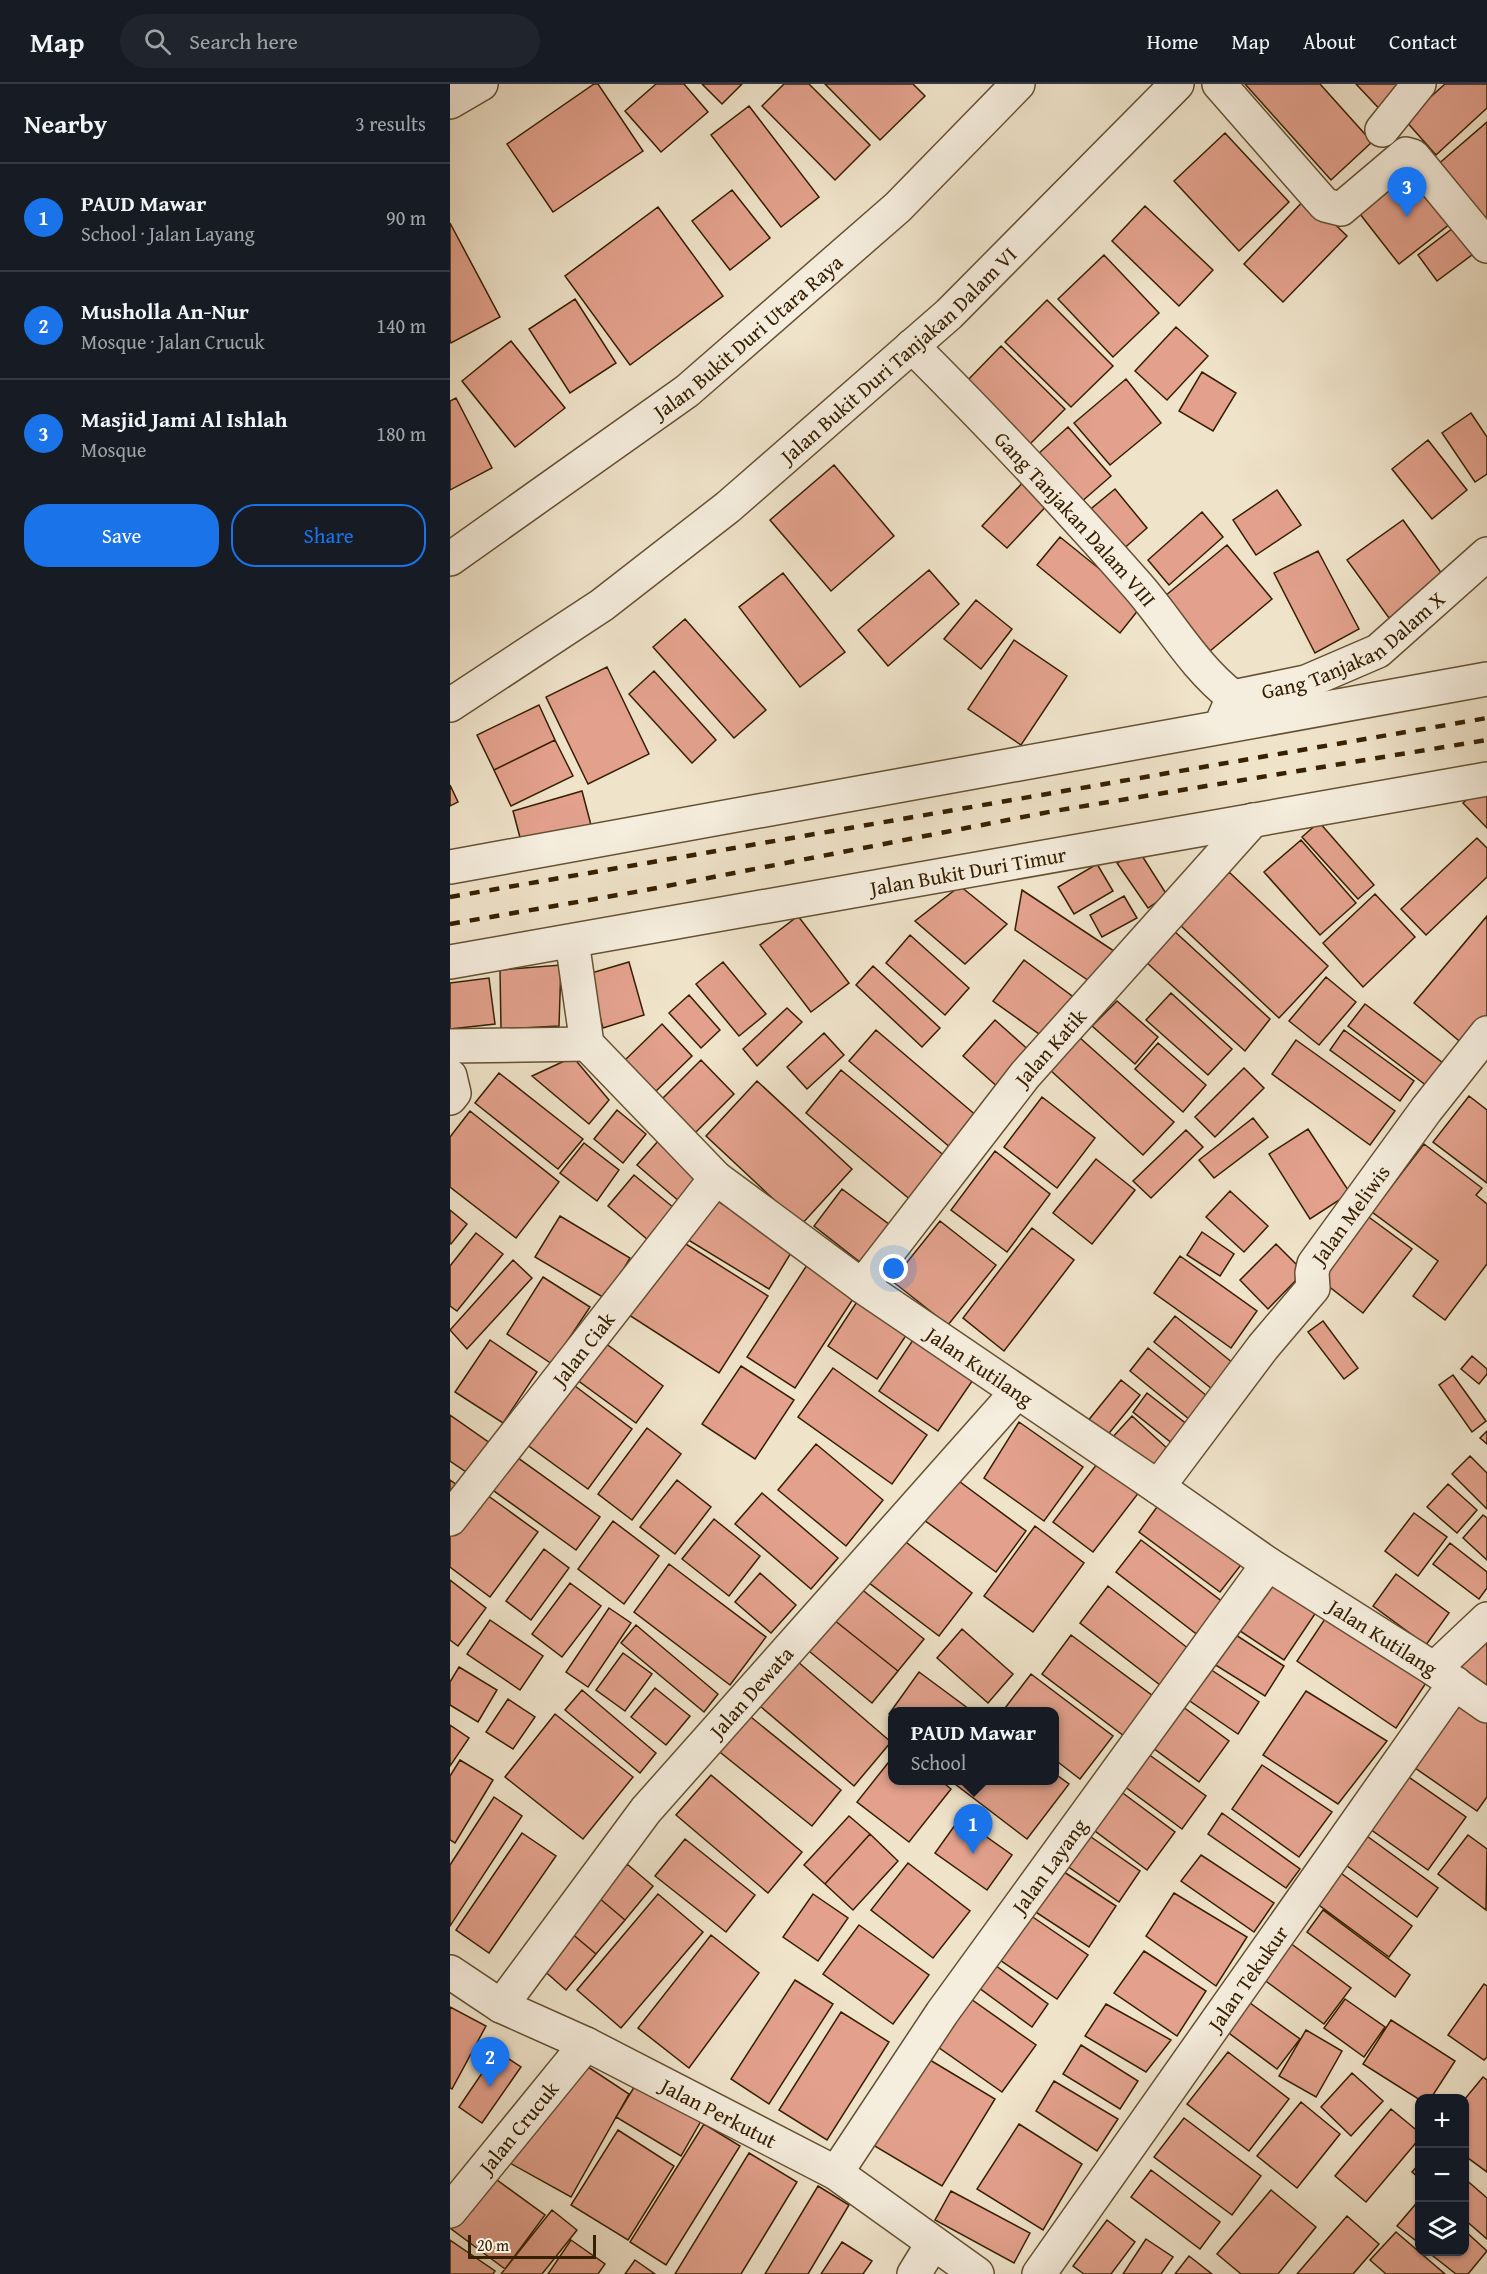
<!DOCTYPE html>
<html lang="en">
<head>
<meta charset="utf-8">
<style>
	body { margin:0; font-family:"Gentium Book Plus",serif; background:#20242c; color:#f1f3f6 }
	.controls { position:absolute; right:18px; bottom:18px; display:grid; overflow:hidden; border-radius:12px; box-shadow:0 2px 4px #0004 }
	.controls button { width:54px; height:54px; display:grid; place-items:center; padding:0; border:0; border-bottom:2px solid #363941; background:#171b24; color:#f1f3f6; font:30px sans-serif }
	.scale { position:absolute; left:18px; bottom:15px; width:128px; box-sizing:border-box; padding-left:6px; border:3px solid #372000; border-top:0; font-size:16px; line-height:21px; white-space:nowrap; color:#372000; -webkit-text-stroke:4px #f5eddd; paint-order:stroke }
	.you { position:absolute; left:444px; top:1185px; width:21px; height:21px; margin:-15px; border:4px solid #fff; border-radius:50%; background:#1a73e8; box-shadow:0 0 0 9px #1a73e833 }
	.badge { display:grid; place-items:center; width:39px; height:39px; border-radius:50%; background:#1a73e8; color:#fff; font-size:20px; font-weight:700 }
	.pin { position:absolute; translate:-50% -50px; filter:drop-shadow(0 2px 3px #0008) }
	.pin::after { content:''; position:absolute; top:32px; width:21px; height:18px; background:inherit; clip-path:polygon(0 0,100% 0,50% 100%) }
	.popup { position:absolute; left:438px; top:1623px; width:171px; height:78px; box-sizing:border-box; display:grid; place-content:center; border-radius:12px; background:#171b24; filter:drop-shadow(0 2px 4px #0005); font-size:20px; white-space:nowrap; color:#9ea1a6 }
	.popup b { font-size:22px; color:#f1f3f6 }
	.popup::after { content:''; position:absolute; left:50%; top:100%; margin-left:-12px; border:12px solid transparent; border-top-color:#171b24 }
	.list { margin:0; padding:0; list-style:none }
	h2 { display:flex; justify-content:space-between; align-items:center; height:78px; margin:0; padding:0 24px; font-size:26px }
	h2 small { font-size:20px; font-weight:400; color:#9ea1a6 }
	.list li { display:grid; grid-template-columns:39px 1fr auto; gap:18px; align-items:center; box-sizing:border-box; height:108px; padding:0 24px; border-top:2px solid #363941 }
	.list b { display:block; font-size:22px; white-space:nowrap }
	.list p { margin:0; font-size:20px; white-space:nowrap; color:#9ea1a6 }
	.list em { font-size:20px; font-style:normal; color:#9ea1a6 }
	.actions { display:flex; gap:12px; padding:18px 24px }
	.actions a { flex:1; padding:14px 0; border:2px solid #1a73e8; border-radius:24px; text-align:center; font-size:21px; color:#1a73e8 }
	.actions .main { background:#1a73e8; color:#fff }
	.icon { flex:none; width:33px; height:33px; fill:none; stroke:currentColor; stroke-width:2; stroke-linecap:round; stroke-linejoin:round }
	.map { position:relative; flex:none; width:1037px; height:2190px; overflow:hidden }
	header { display:flex; align-items:center; gap:36px; box-sizing:border-box; height:84px; padding:0 30px; background:#171b24; border-bottom:2px solid #363941 }
	header strong { font-size:28px }
	nav { display:flex; gap:33px; margin-inline-start:auto; font-size:21px }
	.search { width:420px; height:54px; background:#20242c; display:flex; align-items:center; gap:15px; box-sizing:border-box; padding:0 21px; border-radius:33px; color:#9ea1a6; font-size:22px }
	main { display:flex }
	aside { flex:1; background:#171b24 }
	.map>svg:first-child { display:block }
</style>
</head>
<body>
<header>
<strong>Map</strong>
<div class="search"><svg class="icon" aria-label="search" viewBox="0 0 24 24"><circle cx="10" cy="10" r="6"/><path d="M15 15l6 6"/></svg>Search here</div>
<nav><a>Home</a><a>Map</a><a>About</a><a>Contact</a></nav>
</header>
<main>
<aside>
<h2>Nearby<small>3 results</small></h2>
<ul class="list">
<li><span class="badge">1</span><div><b>PAUD Mawar</b><p>School · Jalan Layang</p></div><em>90 m</em></li>
<li><span class="badge">2</span><div><b>Musholla An-Nur</b><p>Mosque · Jalan Crucuk</p></div><em>140 m</em></li>
<li><span class="badge">3</span><div><b>Masjid Jami Al Ishlah</b><p>Mosque</p></div><em>180 m</em></li>
</ul>
<div class="actions"><a class="main">Save</a><a>Share</a></div>
</aside>
<div class="map">
<svg width="1037" height="2190" viewBox="0 0 1037 2190">
	<rect width="100%" height="100%" fill="#efe3ca"/>
	<filter id="stains"><feTurbulence type="fractalNoise" baseFrequency=".00333" numOctaves="4"/><feColorMatrix values="0 0 0 0 .2 0 0 0 0 .09 0 0 0 0 .02 0 0 0 .5 -.17"/></filter>
	<radialGradient id="worn" r=".72"><stop offset=".6" stop-color="#630" stop-opacity="0"/><stop offset="1" stop-color="#630" stop-opacity=".3"/></radialGradient>
	<path fill="#e3a18d" stroke="#372000" stroke-width="1.5" d="M144,0h4l45,67 -90,61 -46,-68z
		M206,0h28l24,28 -47,40 -36,-41z
		M252,0h40l-20,20z
		M334,0h25l61,61 -35,35 -73,-74z
		M375,0h88l12,12 -45,44z
		M795,0h75l52,58 -41,38z
		M906,0h50l-18,34z
		M995,0h42v24l-51,47 -31,-35z
		M299,22l70,91 -38,30 -70,-92z
		M1037,38v105l-51,-61z
		M775,49l64,69 -50,49 -65,-70z
		M966,85l39,51 -56,44 -39,-50z
		M282,106l38,48 -40,32 -38,-49z
		M857,113l40,39 -64,66 -39,-38z
		M695,122l68,64 -34,36 -67,-65z
		M208,123l65,89 -93,69 -65,-89z
		M0,139l50,94 -49,26 -1,-3z
		M1007,141l19,27 -39,29 -19,-26z
		M654,171l55,58 -46,44 -55,-58z
		M125,215l41,64 -46,30 -41,-64z
		M597,216l66,66 -42,41 -66,-65z
		M726,243l32,29 -41,44 -32,-29z
		M61,257l54,67 -50,39 -53,-66z
		M551,262l64,63 -37,37 -63,-63z
		M752,288l34,21 -23,38 -34,-20z
		M676,295l35,44 -51,42 -36,-42z
		M6,314l36,70 -42,22v-89z
		M1021,329l16,24v37l-12,8 -33,-49z
		M618,343l43,49 -31,27 -42,-49z
		M978,356l39,50 -35,29 -40,-50z
		M384,381l60,71 -63,55 -61,-71z
		M578,393l24,23 -45,48 -25,-22z
		M665,405l32,39 -27,24 -33,-40z
		M827,406l24,35 -45,30 -23,-35z
		M752,428l21,25 -54,48 -21,-25z
		M953,436l42,58 -56,40 -42,-58z
		M610,453l83,67 -23,29 -83,-68z
		M777,461l45,54 -62,52 -45,-55z
		M868,467l41,78 -44,24 -41,-80z
		M479,486l30,34 -71,62 -30,-36z
		M333,489l62,79 -45,35 -61,-80z
		M526,516l36,29 -31,40 -37,-30z
		M235,535l81,91 -32,28 -81,-91z
		M564,556l53,36 -46,69 -53,-36z
		M157,583l42,87 -61,30 -42,-87z
		M204,587l62,69 -24,23 -63,-69z
		M89,621l16,35 -61,30 -17,-35z
		M105,656l18,36 -62,30 -17,-36z
		M1035,698l2,2v44l-24,-25z
		M0,701l8,17 -8,4z
		M132,707l9,34 -69,20 -9,-34z
		M869,738l55,63 -16,14 -56,-62z
		M1027,754l10,10v29l-61,58 -25,-26z
		M851,756l55,63 -36,32 -56,-63z
		M689,767l28,44 -19,13 -31,-45z
		M647,780l16,27 -39,23 -16,-27z
		M779,788l99,94 -49,52 -99,-93z
		M510,802l47,38 -42,40 -50,-43z
		M572,806l92,61 -22,32 -77,-53z
		M925,810l40,43 -52,50 -40,-44z
		M674,812l13,22 -35,19 -12,-22z
		M348,832l51,67 -38,29 -51,-67z
		M1037,832v102l-23,27 -50,-42z
		M723,846l97,89 -25,32 -99,-89z
		M460,851l59,53 -24,27 -59,-52z
		M574,876l52,39 -30,40 -53,-38z
		M179,878l15,53 -41,13 -15,-54z
		M273,878l43,52 -27,22 -43,-52z
		M111,881l-2,61 -58,3 -1,-59z
		M423,882l67,62 -18,19 -66,-62z
		M876,893l30,25 -37,43 -30,-24z
		M39,894l6,46 -45,5v-46z
		M721,909l61,56 -24,26 -62,-55z
		M239,911l31,35 -19,18 -32,-35z
		M667,917l41,36 -23,27 -43,-38z
		M915,920l78,59 -16,23 -79,-60z
		M337,924l15,14 -45,44 -14,-17z
		M545,936l37,33 -32,36 -37,-33z
		M212,940l30,32 -40,39 -30,-32z
		M426,946l102,87 -26,32 -103,-88z
		M894,946l70,51 -14,20 -70,-51z
		M374,949l20,22 -37,34 -20,-22z
		M629,953l95,85 -31,33 -94,-86z
		M846,956l99,71 -25,34 -98,-71z
		M708,959l48,42 -23,27 -48,-43z
		M123,973l36,43 -20,24 -57,-48z
		M251,976l33,34 -42,42 -33,-34z
		M794,984l20,20 -49,49 -20,-20z
		M391,986l106,88 -35,43 -106,-88z
		M49,989l84,66 -25,30 -83,-66z
		M307,997l95,88 -51,56 -95,-89z
		M1019,1012l18,14v73l-54,-41z
		M592,1013l53,41 -38,50 -53,-41z
		M167,1026l29,24 -23,29 -29,-24z
		M20,1027l89,71 -43,56 -66,-51v-50z
		M803,1034l15,19 -54,41 -15,-18z
		M858,1045l42,64 -40,26 -41,-65z
		M736,1046l17,17 -52,51 -18,-17z
		M209,1056l43,37 -22,25 -43,-37z
		M134,1059l35,27 -22,31 -37,-28z
		M974,1060l58,44 -6,7 11,9v60l-42,56 -32,-24 25,-35 -66,-49z
		M545,1067l55,43 -43,58 -56,-42z
		M646,1075l39,31 -43,54 -39,-31z
		M184,1091l40,33 -26,32 -40,-34z
		M392,1105l52,39 -29,38 -51,-40z
		M780,1107l38,35 -24,26 -38,-35z
		M261,1113l83,51 -25,41 -84,-51z
		M0,1126l17,14 -16,20 -1,-1z
		M916,1131l46,34 -49,64 -45,-35z
		M110,1132l70,42 -24,41 -71,-42z
		M490,1137l56,44 -48,60 -56,-44z
		M582,1144l42,32 -70,91 -41,-33z
		M752,1148l32,22 -14,22 -33,-21z
		M26,1149l27,21 -46,57 -7,-5v-40z
		M228,1155l90,57 -49,77 -90,-58z
		M826,1160l28,28 -36,37 -28,-29z
		M730,1172l77,55 -26,37 -77,-55z
		M63,1176l19,18 -65,71 -17,-19z
		M359,1178l48,31 -62,95 -48,-31z
		M93,1193l47,30 -38,57 -45,-30z
		M412,1210l49,34 -34,51 -49,-33z
		M725,1232l58,47 -21,26 -58,-47z
		M873,1237l35,47 -14,11 -36,-47z
		M147,1253l66,49 -27,37 -67,-49z
		M465,1253l60,40 -37,54 -59,-40z
		M40,1256l47,32 -34,51 -48,-31z
		M698,1264l59,48 -18,23 -59,-48z
		M1022,1272l15,13v5l-8,10 -18,-15z
		M291,1282l53,34 -39,59 -53,-35z
		M383,1284l94,67 -35,49 -94,-67z
		M1003,1291l33,46 -14,11 -33,-47z
		M671,1296l19,15 -34,42 -19,-15z
		M121,1299l61,46 -44,60 -62,-45z
		M697,1309l46,36 -15,19 -45,-36z
		M0,1331l47,33 -22,30 -25,-17z
		M682,1332l37,34 -21,23 -37,-34z
		M569,1338l64,45 -39,54 -60,-43z
		M197,1344l34,26 -49,66 -34,-26z
		M1037,1347v13l-7,-6z
		M366,1360l67,56 -37,46 -68,-56z
		M57,1366l93,67 -24,33 -93,-67z
		M1020,1372l17,17v36l-35,-35z
		M650,1376l40,31 -47,61 -40,-30z
		M498,1389l78,58 -30,41 -79,-57z
		M0,1396l10,7 -10,15z
		M227,1396l34,27 -36,47 -35,-27z
		M998,1400l29,26 -20,23 -30,-26z
		M26,1403l62,45 -48,65 -40,-30v-45z
		M312,1409l76,65 -27,31 -76,-65z
		M712,1416l82,61 -24,31 -81,-60z
		M964,1429l33,24 -29,39 -33,-25z
		M1033,1431l4,3v42l-24,-22z
		M264,1435l46,37 -31,40 -47,-37z
		M163,1437l46,35 -35,48 -46,-35z
		M585,1442l49,37 -51,69 -49,-36z
		M448,1452l74,57 -33,43 -75,-57z
		M691,1456l83,63 -25,33 -83,-64z
		M1000,1459l37,29v16l-8,11 -46,-35z
		M94,1465l25,19 -38,52 -25,-19z
		M219,1480l97,73 -36,48 -96,-73z
		M819,1483l54,35 -39,58 -53,-35z
		M310,1489l36,32 -25,28 -36,-31z
		M946,1490l53,39 -23,32 -53,-39z
		M0,1496l36,28 -28,38 -8,-6z
		M120,1499l31,23 -39,51 -30,-23z
		M405,1500l69,55 -26,32 -69,-55z
		M658,1502l81,63 -29,36 -80,-62z
		M159,1524l22,15 -43,64 -22,-15z
		M881,1526l99,67 -34,51 -99,-67z
		M379,1532l69,55 -26,32 -68,-56z
		M40,1536l53,36 -23,34 -53,-36z
		M186,1541l82,69 -14,18 -83,-69z
		M775,1544l59,38 -19,30 -59,-37z
		M512,1545l51,45 -25,29 -51,-45z
		M621,1551l82,61 -29,40 -82,-62z
		M1028,1551l9,7v51l-33,-27z
		M173,1569l29,21 -27,37 -29,-21z
		M340,1571l101,87 -37,44 -101,-86z
		M754,1581l55,37 -21,32 -54,-37z
		M9,1583l38,23 -19,32 -28,-17v-23z
		M469,1588l54,40h-81v5l-3,-3z
		M581,1590l82,62 -33,43 -26,-20v-47h-52z
		M205,1604l35,28 -24,29 -35,-28z
		M132,1606l74,63 -16,20 -75,-63z
		M856,1607l81,50 -49,63 -75,-49z
		M1001,1610l36,25v78l-10,14 -72,-50z
		M58,1615l27,18 -22,32 -27,-17z
		M725,1617l54,40 -30,41 -54,-40z
		M291,1625l100,81 -29,36 -101,-81z
		M105,1630l78,63 -50,62 -78,-62z
		M0,1641l19,13 -19,28z
		M694,1667l62,45 -24,33 -62,-46z
		M442,1674v22h48l11,9 -42,53 -52,-40z
		M10,1676l33,20 -38,63 -5,-3v-64z
		M812,1681l70,47 -33,45 -67,-48z
		M950,1687l66,46 -38,53 -65,-46z
		M604,1689l15,11 -42,55 -72,-55 2,-4h97z
		M261,1691l91,77 -34,41 -92,-78z
		M662,1701l63,47 -28,38 -64,-48z
		M44,1713l28,19 -72,110v-61z
		M772,1729l78,56 -14,19 -78,-54z
		M399,1732l21,18 -45,50 -21,-19z
		M510,1734l52,37 -25,35 -52,-37z
		M628,1744l62,43 -21,31 -62,-43z
		M906,1744l82,60 -21,29 -82,-60z
		M72,1749l34,23 -67,97 -33,-23z
		M420,1750l28,27 -45,49 -28,-26z
		M1018,1751l19,14 -1,61 -48,-36z
		M235,1755l70,56 -29,37 -71,-56z
		M751,1771l73,48 -20,29 -73,-51z
		M458,1779l62,48 -37,47 -62,-48z
		M177,1780l26,22 -28,34 -26,-22z
		M880,1781l82,61 -23,31 -81,-60z
		M605,1782l61,40 -27,41 -61,-40z
		M724,1809l73,44 -31,49 -70,-50z
		M208,1810l45,38 -82,96 -44,-38z
		M363,1810l35,24 -30,43 -35,-24z
		M149,1814l26,22 -29,34 -26,-22z
		M873,1826l87,65 -15,22 -88,-65z
		M574,1827l64,44 -31,44 -63,-43z
		M409,1841l70,50 -36,49 -70,-50z
		M120,1848l26,22 -30,36 -25,-22z
		M261,1851l48,38 -70,95 -51,-40z
		M832,1853l69,51 -27,36 -69,-51z
		M694,1867l62,40 -29,45 -63,-43z
		M538,1876l60,44 -16,23 -61,-45z
		M345,1896l38,24 -64,100 -38,-25z
		M1034,1900l3,2v71l-3,3 -36,-25z
		M511,1908l75,53 -34,47 -74,-52z
		M789,1911l61,44 -23,30 -59,-44z
		M895,1915l40,28 -21,30 -40,-29z
		M656,1920l65,36 -25,32 -61,-36z
		M0,1923l36,19 -34,63 -2,-1z
		M391,1928l48,30 -62,98 -48,-30z
		M941,1936l64,41 -24,37 -11,2 -57,-36z
		M856,1946l36,21 -26,46 -37,-21z
		M631,1961l57,36 -18,28 -57,-35z
		M47,1967l24,16 -39,56 -23,-16z
		M778,1968l61,47 -40,52 -62,-47z
		M470,1970l75,45 -53,87 -74,-44z
		M129,1977l50,33 -58,103 -72,-40z
		M902,1989l31,28 -32,35 -30,-29z
		M1033,1993l4,3v92l-23,-17v-55z
		M604,1997l64,38 -21,32 -61,-40z
		M186,2000l65,37 -20,35 -65,-39z
		M851,2018l39,32 -43,54 -40,-32z
		M941,2025l29,24v5l-54,64 -31,-26z
		M734,2034l77,58 -29,39 -78,-58z
		M254,2040l36,22 -74,119 -36,-23z
		M569,2040l63,40 -39,66 -66,-41z
		M168,2046l56,36 -46,74 -57,-35z
		M299,2069l48,29 -56,92h-66z
		M970,2079v16l-8,-7z
		M701,2086l69,52 -20,27 -69,-52z
		M36,2088l59,43 -40,54 -55,-41v-6z
		M1014,2094l23,20v41l-23,-20z
		M368,2102l31,19 -41,69h-43z
		M821,2106l45,37 -38,47h-37l-24,-20z
		M501,2107l79,42 -16,30 -79,-43z
		M970,2115v45l-23,-18z
		M102,2126l25,20 -35,44h-41z
		M897,2132l32,28 -26,30h-56z
		M657,2136l28,22 -24,32h-27l-11,-8z
		M1014,2146l23,21 -19,23h-12l-28,-22h36z
		M946,2148l49,42h-59l-16,-14z
		M696,2155l27,18 -12,17h-38z
		M0,2156l45,31 -2,3h-43z
		M121,2156l34,24 -7,10h-50z
		M392,2158l30,19 -9,13h-42z
		M739,2172l23,18h-37z
		M185,2176l20,14h-30z"/>
	<g fill="none" stroke-linecap="round" stroke-linejoin="round">
		<defs>
			<g id="minor">
				<path d="M769,0l106,121 16,4 65,-55 7,2 74,90"/>
				<path d="M0,18l31,-18"/>
				<path d="M932,46l37,-46"/>
				<path id="s1" d="M462,262c77,77 151,155 223,237 34,38 57,82 98,114"/>
				<path id="s2" d="M0,475l237,-168 211,-184 120,-123"/>
				<path id="s3" d="M0,621l152,-100 126,-98 221,-193 228,-230"/>
				<path id="s4" d="M774,634l9,-21 73,-15 72,-31 109,-97"/>
				<path d="M0,783l1037,-188"/>
				<path id="s5" d="M122,857l15,103 129,134 146,108 296,201 110,77 166,105 53,37"/>
				<path id="s6" d="M0,878l1037,-183"/>
				<path d="M0,962l137,-2"/>
				<path d="M0,992l4,17 -4,5"/>
				<path id="s7" d="M412,1202l163,-211 228,-255"/>
				<path id="s8" d="M708,1403l105,-140 50,-59 -1,-15 2,-9 112,-154 61,-77"/>
				<path id="s9" d="M0,1435l266,-341"/>
				<path d="M984,1585l53,-50"/>
				<path id="s10" d="M0,1888l51,34 85,38 250,129 141,101"/>
				<path id="s11" d="M51,1922l145,-196 371,-418"/>
				<path id="s12" d="M386,2089l106,-160 326,-449"/>
				<path id="s13" d="M0,2127l136,-167"/>
				<path d="M464,2190l19,-31"/>
				<path id="s14" d="M589,2190l416,-591"/>
			</g>
		</defs>
		<use href="#minor" stroke="#655132" stroke-width="36"/>
		<use href="#minor" stroke="#f5eddd" stroke-width="33"/>
		<path stroke="#372000" stroke-width="4.5" stroke-dasharray="10 10" stroke-linecap="butt" d="M0,813l1037,-179
			M0,840l191,-33 413,-80 433,-71"/>
	</g>
	<g text-anchor="middle" dominant-baseline="central" stroke-width="5" stroke-linejoin="round" paint-order="stroke">
		<g font-size="21" fill="#372000" stroke="#f5eddd">
			<text stroke="none"><textPath href="#s2" startOffset="372">Jalan Bukit Duri Utara Raya</textPath></text>
			<text stroke="none"><textPath href="#s3" startOffset="570">Jalan Bukit Duri Tanjakan Dalam VI</textPath></text>
			<text stroke="none"><textPath href="#s1" startOffset="238">Gang Tanjakan Dalam VIII</textPath></text>
			<text stroke="none"><textPath href="#s4" startOffset="156">Gang Tanjakan Dalam X</textPath></text>
			<text stroke="none"><textPath href="#s6" startOffset="526">Jalan Bukit Duri Timur</textPath></text>
			<text stroke="none"><textPath href="#s7" startOffset="304">Jalan Katik</textPath></text>
			<text stroke="none"><textPath href="#s8" startOffset="338">Jalan Meliwis</textPath></text>
			<text stroke="none"><textPath href="#s9" startOffset="216">Jalan Ciak</textPath></text>
			<text stroke="none"><textPath href="#s5" startOffset="614">Jalan Kutilang</textPath></text>
			<text stroke="none"><textPath href="#s5" startOffset="1100">Jalan Kutilang</textPath></text>
			<text stroke="none"><textPath href="#s11" startOffset="402">Jalan Dewata</textPath></text>
			<text stroke="none"><textPath href="#s12" startOffset="374">Jalan Layang</textPath></text>
			<text stroke="none"><textPath href="#s14" startOffset="362">Jalan Tekukur</textPath></text>
			<text stroke="none"><textPath href="#s10" startOffset="304">Jalan Perkutut</textPath></text>
			<text stroke="none"><textPath href="#s13" startOffset="108">Jalan Crucuk</textPath></text>
		</g>
	</g>
	<rect width="100%" height="100%" filter="url(#stains)"/>
	<rect width="100%" height="100%" fill="url(#worn)"/>
</svg>
<div class="controls">
<button>+</button>
<button>−</button>
<button><svg class="icon" aria-label="layers" viewBox="0 0 24 24"><path d="M12 4l9 5-9 5-9-5zM3 14l9 5 9-5"/></svg></button>
</div>
<div class="scale">20 m</div>
<div class="you"></div>
<div class="pin badge" style="left:523px;top:1770px">1</div>
<div class="popup"><b>PAUD Mawar</b>School</div>
<div class="pin badge" style="left:40px;top:2003px">2</div>
<div class="pin badge" style="left:957px;top:133px">3</div>
</div>
</main>
</body>
</html>
